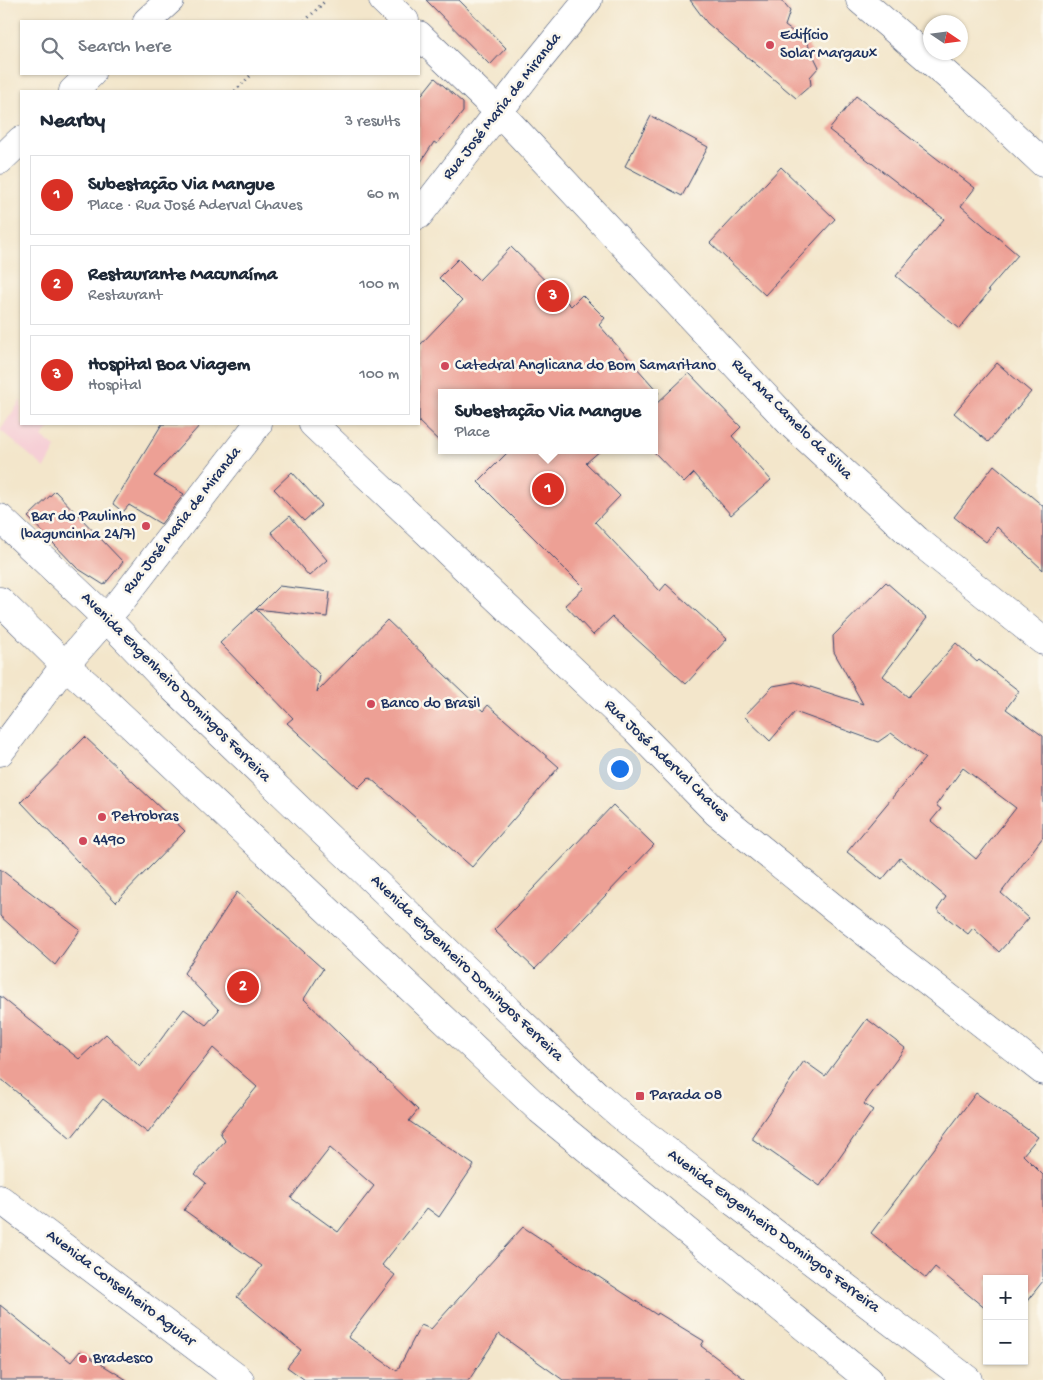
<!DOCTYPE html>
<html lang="en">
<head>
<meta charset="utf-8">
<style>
	body { margin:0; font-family:"Gochi Hand",sans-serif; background:#f2f2f3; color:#1f2937 }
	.controls { position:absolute; right:15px; bottom:15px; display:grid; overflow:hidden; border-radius:0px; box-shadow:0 1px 4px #0004 }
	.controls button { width:45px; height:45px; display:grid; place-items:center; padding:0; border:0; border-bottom:1px solid #e0e1e3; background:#fff; color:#1f2937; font:25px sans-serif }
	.compass { position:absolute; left:923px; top:15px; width:45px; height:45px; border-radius:50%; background:#fff; box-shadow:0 1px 4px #0004; rotate:103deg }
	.you { position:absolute; left:619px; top:768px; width:18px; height:18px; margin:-12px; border:4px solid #fff; border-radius:50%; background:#1a73e8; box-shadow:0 0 0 8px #1a73e833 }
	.badge { display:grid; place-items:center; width:32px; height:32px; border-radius:50%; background:#d93025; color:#fff; font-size:16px; font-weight:700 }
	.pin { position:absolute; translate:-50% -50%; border:2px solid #fff; box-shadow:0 1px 5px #0006 }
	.popup { position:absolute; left:438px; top:389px; width:220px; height:65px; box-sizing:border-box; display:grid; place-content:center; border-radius:0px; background:#fff; filter:drop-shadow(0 1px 4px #0005); font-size:16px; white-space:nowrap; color:#747a83 }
	.popup b { font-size:19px; color:#1f2937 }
	.popup::after { content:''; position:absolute; left:50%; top:100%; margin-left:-10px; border:10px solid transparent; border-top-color:#fff }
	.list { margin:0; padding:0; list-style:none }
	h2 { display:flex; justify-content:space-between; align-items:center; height:65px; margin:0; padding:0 20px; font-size:21px }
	h2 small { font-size:16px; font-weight:400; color:#747a83 }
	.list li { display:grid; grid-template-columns:32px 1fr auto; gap:15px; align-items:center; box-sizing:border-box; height:80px; margin:0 10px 10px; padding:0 10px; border:1px solid #e0e1e3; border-radius:0px }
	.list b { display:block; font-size:19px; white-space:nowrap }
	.list p { margin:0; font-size:16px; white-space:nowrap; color:#747a83 }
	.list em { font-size:16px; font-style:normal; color:#747a83 }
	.icon { flex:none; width:28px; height:28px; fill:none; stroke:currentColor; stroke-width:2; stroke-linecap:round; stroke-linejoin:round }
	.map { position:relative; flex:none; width:1043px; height:1380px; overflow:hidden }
	.search { position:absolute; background:#fff; box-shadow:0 1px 4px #0004; left:20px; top:20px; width:400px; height:55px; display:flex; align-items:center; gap:12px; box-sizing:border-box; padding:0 18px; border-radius:0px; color:#747a83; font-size:19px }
	.panel { position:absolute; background:#fff; box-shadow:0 1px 4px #0004; left:20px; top:90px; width:400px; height:335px; border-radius:0px }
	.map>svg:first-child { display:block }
</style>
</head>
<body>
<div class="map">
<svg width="1043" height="1380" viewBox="0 0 1043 1380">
	<rect width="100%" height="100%" fill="#fbf7ec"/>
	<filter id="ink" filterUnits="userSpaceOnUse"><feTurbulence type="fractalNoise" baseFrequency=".02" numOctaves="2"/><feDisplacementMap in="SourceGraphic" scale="10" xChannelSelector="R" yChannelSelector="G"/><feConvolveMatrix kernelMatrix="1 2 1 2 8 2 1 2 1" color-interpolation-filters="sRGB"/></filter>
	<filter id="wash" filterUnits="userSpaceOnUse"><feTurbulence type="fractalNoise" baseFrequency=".0096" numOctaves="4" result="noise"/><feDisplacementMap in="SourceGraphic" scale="20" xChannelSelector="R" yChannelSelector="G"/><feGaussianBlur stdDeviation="1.12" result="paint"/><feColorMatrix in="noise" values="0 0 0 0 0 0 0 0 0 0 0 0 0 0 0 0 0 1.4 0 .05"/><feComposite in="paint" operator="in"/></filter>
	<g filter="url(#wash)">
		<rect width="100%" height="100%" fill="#f3e6cb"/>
		<path fill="#f6cfd6" d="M21,400v24h32l-11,13 14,11 -11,20 -45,-38z"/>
		<g id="blocks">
			<path fill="#eda095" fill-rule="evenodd" d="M426,0h33l47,48 -16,17z
				M690,0h91l9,11 -5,15 21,15 13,26 -9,10 1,8 -15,13 -89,-75z
				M435,78l28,25v9l-26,32 -3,-2 -15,23v-67z
				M856,96l119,92 -14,18 57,49 -30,35 2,1 -31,38 -63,-53 48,-57 -115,-89z
				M651,116l57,31 -26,49 -57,-30z
				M781,167l54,52 -70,76 -55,-52z
				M511,247l60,59 11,-11 23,23 -6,7 60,68h-217v51l-23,-22v-76l43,-45 -23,-23 19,-19 21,21z
				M997,363l34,29 -43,50 -34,-29z
				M689,373l52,54 -9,9 39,44 -40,35 -37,-42 -10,10 -30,-31v-46z
				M162,424h39l-47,52 30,18 -23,30 -32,-19 -6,7 -10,-8z
				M510,450h91l-15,13 34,33 -25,26 65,69 6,-7 61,55 -41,45 -74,-67 -19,18 -28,-30 19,-17 -106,-106z
				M994,465l49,41v64l-46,-43 -11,15 -32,-25z
				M292,472l30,33 -18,16 -30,-32z
				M55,491l68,71 -19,23 -27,-17 -49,-51z
				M290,516l37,44 -18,16 -38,-44z
				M886,582l41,36 -44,58 25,21 48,-54 21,19 2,-2 40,31 -13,18 37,27v101l-42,56 28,25 -30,34 -26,-24 -5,6 -31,-24 9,-13 -46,-39 -18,22 -35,-28 78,-94 -34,-25 -13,9 -83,-30 -25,29 -26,-25 29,-30 22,-4 68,22 -29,-52 -1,-16zM963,768l53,40 -40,51 -45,-38 10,-12 -5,-4z
				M279,586l51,6 -3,25 -71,-8z
				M256,609l64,66 -3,17 70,-72 96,91 5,-6 71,62 -87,100 -103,-90 -11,11 -71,-65 6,-5 -73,-75z
				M85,737l100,94 -69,71 -95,-100z
				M613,805l41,40 -119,124 -41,-39z
				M0,869l80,61 -25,35 -55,-49z
				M237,892l86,77 -19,30 114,111 -9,11 65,44 -35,52 -12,-9 -45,57 13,10 -47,62 49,34 24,-46 10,4 92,-102 134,88 1,-2 46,28 -3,5 45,34h-183l-64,-46 -30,46h-164l-18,-13 14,-17 -64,-53 25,-31 -78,-56 22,-27 -11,-9 30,-33 -5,-9 37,-45 -44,-39 -65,85 -45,-34 -32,39 -71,-60v-82l79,63 27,-25 34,33 44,-58 22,16 13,-15 -35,-37zM330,1148l44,38 -36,46 -47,-34z
				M867,1019l38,29 -41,56 9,6 -53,76 -69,-48 53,-77 21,15z
				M976,1093l62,44 -15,18 20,20v106l-19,24v-26h-37v31l-52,-43 -9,11 -55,-45z
				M0,1305l71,57 9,-11 47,29h-127z"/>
		</g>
	</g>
	<g filter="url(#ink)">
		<use href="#blocks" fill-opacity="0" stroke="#3b4a6e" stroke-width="1"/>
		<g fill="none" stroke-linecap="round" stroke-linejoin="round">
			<defs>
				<path id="street" d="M383,0l22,21
					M860,0l117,101 66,62
					M147,21l23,-21
					M419,35l80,77 292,312 126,116 126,101
					M73,91l18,-17
					M0,160l21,-20
					M419,215l115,-149 54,-66
					M313,424l323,306 81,83 117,95 209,163
					M0,752l65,-87 57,-65 136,-176"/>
				<path id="secondary" d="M0,1199l240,181"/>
				<path id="primary" d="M0,518l106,100 68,71 422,405 34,29 338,257
					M0,601l65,64 35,31 440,414 329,270"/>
			</defs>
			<use href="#street" stroke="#3b4a6e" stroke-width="29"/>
			<use href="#secondary" stroke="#3b4a6e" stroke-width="29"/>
			<use href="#primary" stroke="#3b4a6e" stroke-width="29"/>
			<path stroke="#3b4a6e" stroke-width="3" stroke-dasharray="1 4" stroke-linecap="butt" d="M305,21l21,-21
				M235,91l17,-17"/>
			<use href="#street" stroke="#fff" stroke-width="28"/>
			<use href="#secondary" stroke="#fff" stroke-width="28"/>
			<use href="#primary" stroke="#fff" stroke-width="28"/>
		</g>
	</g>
	<g fill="#d1495b" stroke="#fbf7ec" stroke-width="2">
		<circle cx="770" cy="45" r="5"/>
		<circle cx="445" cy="366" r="5"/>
		<circle cx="146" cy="526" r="5"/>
		<circle cx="371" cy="704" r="5"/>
		<circle cx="102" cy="817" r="5"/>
		<circle cx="83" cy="841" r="5"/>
		<rect x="635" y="1091" width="10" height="10" rx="2.5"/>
		<circle cx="83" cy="1359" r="5"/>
	</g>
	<g text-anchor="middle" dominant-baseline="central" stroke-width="5" stroke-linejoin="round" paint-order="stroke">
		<g font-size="16" fill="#1b2f5e" stroke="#fbf7ec" text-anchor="start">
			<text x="780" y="36">Edifício<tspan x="780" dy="18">Solar Margaux</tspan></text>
			<text x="455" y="366">Catedral Anglicana do Bom Samaritano</text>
			<text x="136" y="517" text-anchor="end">Bar do Paulinho<tspan x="136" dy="18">(baguncinha 24/7)</tspan></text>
			<text x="381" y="704">Banco do Brasil</text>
			<text x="112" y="817">Petrobras</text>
			<text x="93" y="841">4490</text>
			<text x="650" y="1096">Parada 08</text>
			<text x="93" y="1359">Bradesco</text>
		</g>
		<g font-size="16" fill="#1b2f5e" stroke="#fbf7ec">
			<text transform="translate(503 107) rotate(-52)">Rua José Maria de Miranda</text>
			<text transform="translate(791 420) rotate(45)">Rua Ana Camelo da Silva</text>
			<text transform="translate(183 521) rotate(-52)">Rua José Maria de Miranda</text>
			<text transform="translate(175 688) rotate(45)">Avenida Engenheiro Domingos Ferreira</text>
			<text transform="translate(666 761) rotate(44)">Rua José Aderval Chaves</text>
			<text transform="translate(466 969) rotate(44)">Avenida Engenheiro Domingos Ferreira</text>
			<text transform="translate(773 1232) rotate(37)">Avenida Engenheiro Domingos Ferreira</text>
			<text transform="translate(120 1289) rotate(37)">Avenida Conselheiro Aguiar</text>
		</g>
	</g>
</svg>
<div class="controls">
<button>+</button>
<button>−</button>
</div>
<svg class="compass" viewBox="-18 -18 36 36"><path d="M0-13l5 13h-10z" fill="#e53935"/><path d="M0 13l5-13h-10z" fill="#747a83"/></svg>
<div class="you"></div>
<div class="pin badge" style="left:548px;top:489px">1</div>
<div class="popup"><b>Subestação Via Mangue</b>Place</div>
<div class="pin badge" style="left:243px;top:987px">2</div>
<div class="pin badge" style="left:553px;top:296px">3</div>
<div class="search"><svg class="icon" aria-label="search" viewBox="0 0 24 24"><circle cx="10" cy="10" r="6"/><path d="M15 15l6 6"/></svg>Search here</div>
<section class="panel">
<h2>Nearby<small>3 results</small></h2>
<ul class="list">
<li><span class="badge">1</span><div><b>Subestação Via Mangue</b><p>Place · Rua José Aderval Chaves</p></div><em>60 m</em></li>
<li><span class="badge">2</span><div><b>Restaurante Macunaíma</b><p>Restaurant</p></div><em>100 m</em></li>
<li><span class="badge">3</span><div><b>Hospital Boa Viagem</b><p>Hospital</p></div><em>100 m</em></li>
</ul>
</section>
</div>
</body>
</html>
